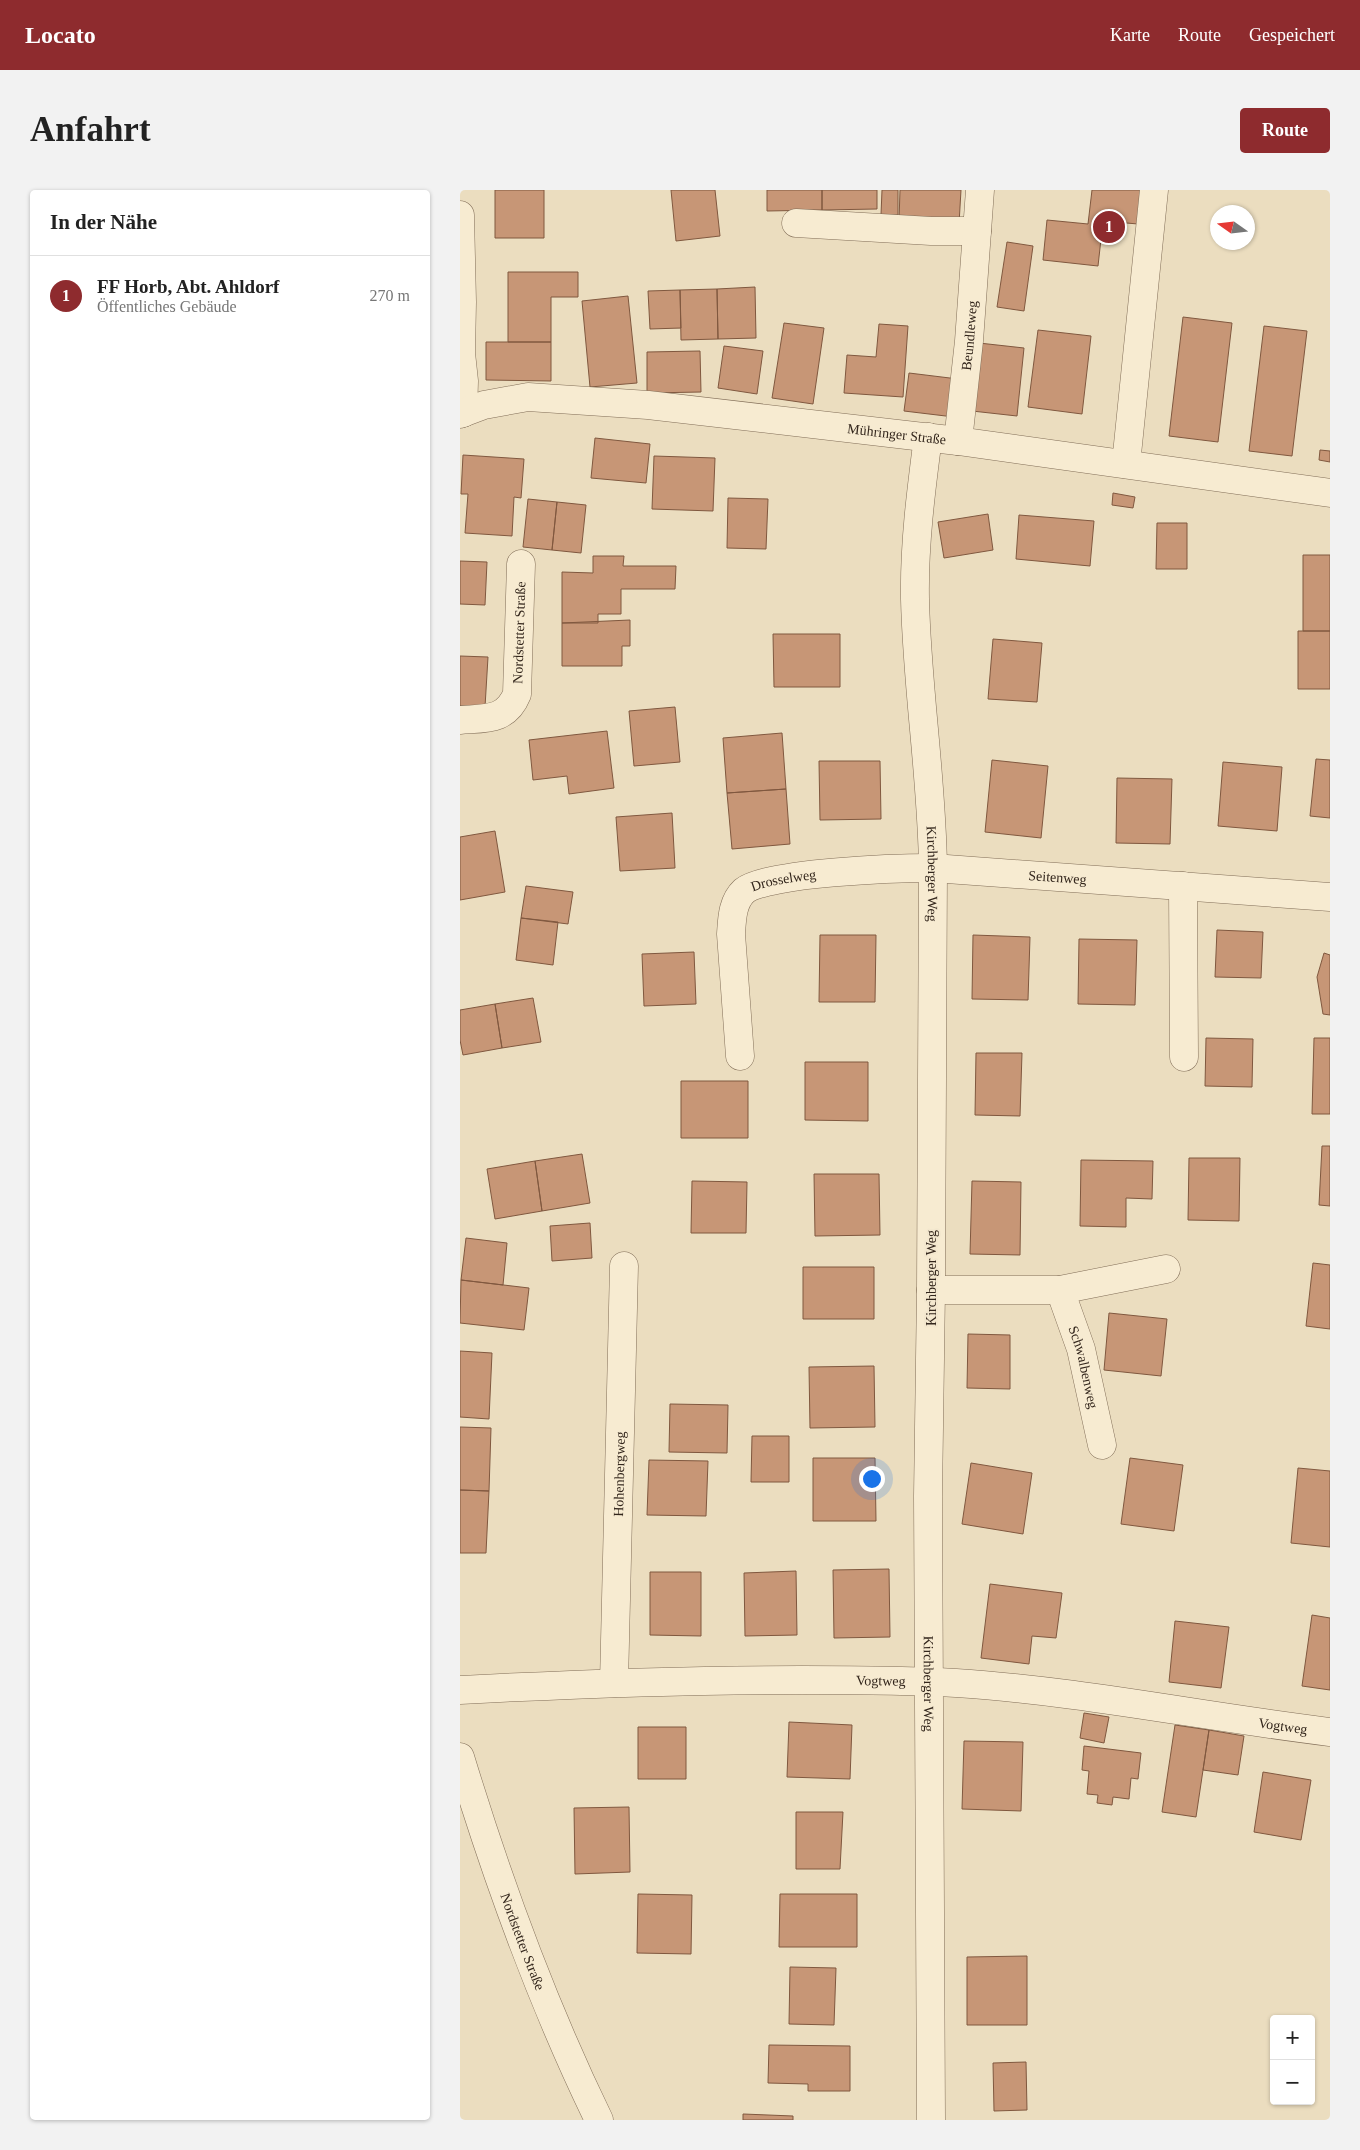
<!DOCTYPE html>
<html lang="de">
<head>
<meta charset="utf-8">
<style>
	body { margin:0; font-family:Georgia,serif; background:#f2f2f2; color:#222 }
	.controls { position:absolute; right:15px; bottom:15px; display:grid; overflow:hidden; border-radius:5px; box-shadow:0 1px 4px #0004 }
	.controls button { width:45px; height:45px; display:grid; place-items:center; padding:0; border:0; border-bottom:1px solid #e0e0e0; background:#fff; color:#222; font:25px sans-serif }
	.compass { position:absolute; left:750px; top:15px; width:45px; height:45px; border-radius:50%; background:#fff; box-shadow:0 1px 4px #0004; rotate:284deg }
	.you { position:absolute; left:411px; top:1288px; width:18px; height:18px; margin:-12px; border:4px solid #fff; border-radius:50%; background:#1a73e8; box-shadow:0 0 0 8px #1a73e833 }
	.badge { display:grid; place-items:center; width:32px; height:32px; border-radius:50%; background:#8e2b2e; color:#fff; font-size:16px; font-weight:700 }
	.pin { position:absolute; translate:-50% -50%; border:2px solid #fff; box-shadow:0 1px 5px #0006 }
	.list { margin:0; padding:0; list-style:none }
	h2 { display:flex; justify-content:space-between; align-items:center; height:65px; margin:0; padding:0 20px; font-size:21px }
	h2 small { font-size:16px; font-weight:400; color:#767676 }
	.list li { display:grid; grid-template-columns:32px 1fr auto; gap:15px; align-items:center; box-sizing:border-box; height:80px; padding:0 20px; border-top:1px solid #e0e0e0 }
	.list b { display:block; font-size:19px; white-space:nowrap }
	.list p { margin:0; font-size:16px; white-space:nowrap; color:#767676 }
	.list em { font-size:16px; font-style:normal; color:#767676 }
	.map { position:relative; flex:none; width:870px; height:1930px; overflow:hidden; border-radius:5px }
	header { display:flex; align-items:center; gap:30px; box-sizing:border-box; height:70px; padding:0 25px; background:#8e2b2e; color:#fff }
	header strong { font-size:24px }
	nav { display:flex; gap:28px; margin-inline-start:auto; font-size:18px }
	.intro { display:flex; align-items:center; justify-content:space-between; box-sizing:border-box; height:120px; padding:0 30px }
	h1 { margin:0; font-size:35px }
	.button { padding:12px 22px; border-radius:5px; background:#8e2b2e; color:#fff; font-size:18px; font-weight:700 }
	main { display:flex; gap:30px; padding:0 30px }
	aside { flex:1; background:#fff; border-radius:5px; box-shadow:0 1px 4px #0004 }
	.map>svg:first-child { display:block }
</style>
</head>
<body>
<header>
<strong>Locato</strong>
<nav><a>Karte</a><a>Route</a><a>Gespeichert</a></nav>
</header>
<div class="intro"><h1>Anfahrt</h1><a class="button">Route</a></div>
<main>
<aside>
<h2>In der Nähe<small></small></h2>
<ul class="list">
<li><span class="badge">1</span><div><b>FF Horb, Abt. Ahldorf</b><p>Öffentliches Gebäude</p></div><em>270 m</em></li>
</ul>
</aside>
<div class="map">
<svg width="870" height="1930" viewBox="0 0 870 1930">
	<rect width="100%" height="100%" fill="#ebddbf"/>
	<path fill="#c79676" stroke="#80583f" d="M35,0h49v48h-49z
		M211,0h44l5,46 -44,5z
		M307,0h55v20l-55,1z
		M362,0h55v19l-55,1z
		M422,0h16v25h-17z
		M440,0h61l-2,34 -60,-3z
		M632,0h50l-4,34 -35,-3 -5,45 -55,-6 4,-40 41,4z
		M547,52l26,4 -9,65 -27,-4z
		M48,82h70v25h-27v45h-43z
		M295,97l1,51 -38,1 -1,-50z
		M257,99l1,50 -37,1 -1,-50z
		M220,100l1,38 -31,1 -2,-38z
		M168,106l9,87 -47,4 -8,-86z
		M723,127l49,6 -14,119 -49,-6z
		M324,133l40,5 -11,76 -41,-6z
		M419,134l29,2 -5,71 -59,-4 3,-38 29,2z
		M804,136l43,5 -15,125 -43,-5z
		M578,140l53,6 -9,78 -54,-7z
		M26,152h65v39l-65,-1z
		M519,153l45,5 -7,68 -45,-5z
		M264,156l39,5 -6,43 -39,-6z
		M240,161l1,41 -54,1v-41z
		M449,183l49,6 -4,38 -50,-6z
		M135,248l55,6 -4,39 -55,-5z
		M860,260l10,1v11l-11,-2z
		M3,265l61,4 -3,39 -7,-1 -2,39 -47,-3 3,-39h-7z
		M194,266l61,2 -2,53 -61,-2z
		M653,303l22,4 -2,11 -21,-3z
		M268,308l40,1 -2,50 -39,-1z
		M68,309l29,3 -5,48 -29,-3z
		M97,312l29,3 -5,48 -29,-3z
		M528,324l5,36 -49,8 -6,-36z
		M559,325l75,6 -4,45 -74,-7z
		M697,333h30v46h-31z
		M843,365h27v76h-27z
		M133,366h31l-1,10h53l-1,23h-54v25h-23v9h-36v-51l31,1z
		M0,371l27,1 -2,43 -25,-1z
		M170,430v26h-8v20h-60v-43z
		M838,441h32v58h-32z
		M313,444h67v53h-66z
		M533,449l49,4 -5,59 -49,-3z
		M0,466l28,1 -3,50 -25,-1z
		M215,517l5,55 -46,4 -5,-55z
		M147,541l7,57 -45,6 -2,-18 -34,4 -4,-40z
		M322,543l4,56 -59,4 -4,-55z
		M856,569l14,1v58l-20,-2z
		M532,570l56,6 -7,72 -56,-6z
		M359,571h61l1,58 -61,1z
		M763,572l59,5 -5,64 -59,-5z
		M657,588l55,1 -2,65 -54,-1z
		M326,599l4,55 -58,5 -5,-56z
		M212,623l3,55 -55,3 -4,-54z
		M35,641l10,61 -45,8v-63z
		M66,696l47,6 -5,32 -47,-6z
		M61,728l37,4 -5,43 -37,-5z
		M757,740l46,2 -2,46 -46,-1z
		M360,745h56l-1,67h-56z
		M513,745l57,2 -2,63 -56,-1z
		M619,749l58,1 -2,65 -57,-1z
		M234,762l2,52 -52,2 -2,-52z
		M864,763l6,2v60l-7,-1 -6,-37z
		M73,808l8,44 -39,6 -7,-44z
		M35,814l7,44 -39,7 -3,-15v-30z
		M746,848l47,1 -1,48 -47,-1z
		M854,848h16v76h-18z
		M516,863h46l-2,63 -45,-1z
		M345,872h63v59l-63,-1z
		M221,891h67v57h-67z
		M862,956h8v60l-11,-1z
		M122,964l8,49 -48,8 -7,-50z
		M729,968h51l-1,63 -51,-1z
		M621,970l72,1 -1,38 -26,-1v29l-46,-1z
		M75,971l7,50 -47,8 -8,-50z
		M354,984h65l1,61 -65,1z
		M232,991l55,1 -1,51h-55z
		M512,991l49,1 -1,73 -50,-1z
		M130,1033l2,35 -40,3 -2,-35z
		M6,1048l41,5 -4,42 -42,-5z
		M853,1073l17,2v64l-24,-3z
		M343,1077h71v52h-71z
		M1,1090l68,8 -5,42 -64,-7z
		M649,1123l58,6 -6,57 -57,-6z
		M508,1144l42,1v54l-43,-1z
		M0,1161l32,2 -3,66 -29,-2z
		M414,1176l1,61 -65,1 -1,-61z
		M210,1214l58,1 -1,48 -58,-1z
		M0,1237l31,1 -2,63 -29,-1z
		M292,1246h37v46h-38z
		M353,1268h62l1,63h-63z
		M670,1268l53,7 -9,66 -53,-7z
		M189,1270l59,1 -2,55 -59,-1z
		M511,1273l61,10 -9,61 -61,-10z
		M838,1278l32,3v76l-39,-4z
		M0,1300l29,1 -3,62h-26z
		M429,1379l1,68 -56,1 -1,-68z
		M336,1381l1,64 -52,1 -1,-63z
		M190,1382h51v64l-51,-1z
		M530,1394l72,9 -6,45 -24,-2 -3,28 -48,-6z
		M852,1425l18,3v72l-28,-4z
		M715,1431l54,6 -8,61 -52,-6z
		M624,1523l25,4 -5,26 -24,-5z
		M329,1532l63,3 -2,54 -63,-2z
		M715,1535l34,5 -13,87 -34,-5z
		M178,1537h48v52h-48z
		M749,1540l35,6 -6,39 -35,-5z
		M504,1551l59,1 -2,69 -59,-2z
		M624,1556l57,7 -3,26 -7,-1 -2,21 -16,-2 -1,8 -15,-2 1,-8 -11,-1 2,-23 -7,-1z
		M803,1582l48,8 -10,60 -47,-8z
		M169,1617l1,65 -55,2 -1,-66z
		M336,1622h47l-3,57h-44z
		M178,1704l54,1 -1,59 -54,-1z
		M320,1704h77v53h-78z
		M567,1766v69h-60v-68z
		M330,1777l46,1 -2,57 -45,-1z
		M309,1855l81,1v45h-42v-7l-40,-1z
		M566,1872l1,48 -33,1 -1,-48z
		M283,1924l50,2v4h-50z"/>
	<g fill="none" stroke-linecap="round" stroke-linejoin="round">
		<defs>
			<g id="minor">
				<path d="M0,25l2,87 -1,51 3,28 -1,32"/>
				<path d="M336,33l135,8h46"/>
				<path id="s1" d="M0,224l24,-9 44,-8 120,8 310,36 372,52"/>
				<path id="s2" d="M468,247c-7,54 -14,108 -13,162 2,90 17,179 18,269l-2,422 -3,206 3,624"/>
				<path id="s3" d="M498,251l11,-100 11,-151"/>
				<path d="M666,274l28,-274"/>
				<path id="s4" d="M0,530c26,-2 46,1 57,-26l4,-130"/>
				<path d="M723,696l1,171"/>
				<path id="s5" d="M280,866l-9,-122c1,-14 1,-32 13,-43 23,-19 156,-23 189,-23l397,29"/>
				<path d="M471,1100h129l106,-21"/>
				<path id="s6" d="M600,1100l21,59 21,96"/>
				<path id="s7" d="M154,1493l10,-417"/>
				<path id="s8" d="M0,1500c114,-6 228,-10 342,-10 51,0 103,0 154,3 125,8 249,34 374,49"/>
				<path id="s9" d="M0,1567c38,125 82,246 139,363"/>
			</g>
		</defs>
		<use href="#minor" stroke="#826e58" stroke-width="29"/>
		<use href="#minor" stroke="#f7ebd1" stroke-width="28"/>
	</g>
	<g text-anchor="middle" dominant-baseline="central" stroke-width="4" stroke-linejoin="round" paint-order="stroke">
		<g font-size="14" fill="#33261c" stroke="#f3e7ce">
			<text stroke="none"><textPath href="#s3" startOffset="106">Beundleweg</textPath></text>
			<text stroke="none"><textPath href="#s1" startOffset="441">Mühringer Straße</textPath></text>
			<text stroke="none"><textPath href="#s4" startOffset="129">Nordstetter Straße</textPath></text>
			<text stroke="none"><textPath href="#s2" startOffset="438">Kirchberger Weg</textPath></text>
			<text stroke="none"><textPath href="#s5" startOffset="485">Seitenweg</textPath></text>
			<text stroke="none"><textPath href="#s5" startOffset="210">Drosselweg</textPath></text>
			<text transform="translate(471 1088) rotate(-90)">Kirchberger Weg</text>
			<text stroke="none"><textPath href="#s6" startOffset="81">Schwalbenweg</textPath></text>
			<text stroke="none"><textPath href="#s7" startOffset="209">Hohenbergweg</textPath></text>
			<text stroke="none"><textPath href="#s8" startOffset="421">Vogtweg</textPath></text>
			<text stroke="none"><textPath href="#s2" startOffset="1248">Kirchberger Weg</textPath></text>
			<text stroke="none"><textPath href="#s8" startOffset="826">Vogtweg</textPath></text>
			<text stroke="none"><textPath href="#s9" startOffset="195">Nordstetter Straße</textPath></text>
		</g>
	</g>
</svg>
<div class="controls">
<button>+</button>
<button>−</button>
</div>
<svg class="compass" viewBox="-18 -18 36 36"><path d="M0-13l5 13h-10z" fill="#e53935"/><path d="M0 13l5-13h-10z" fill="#767676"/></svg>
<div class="you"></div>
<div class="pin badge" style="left:649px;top:37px">1</div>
</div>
</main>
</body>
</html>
